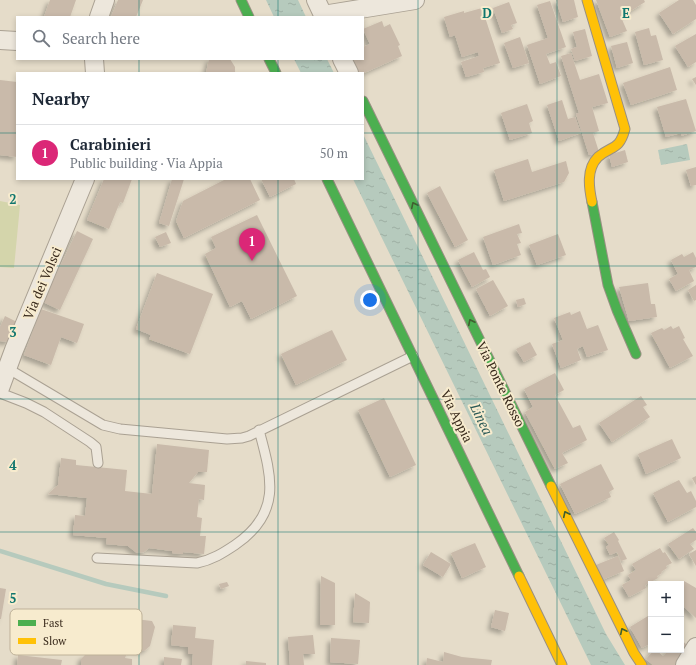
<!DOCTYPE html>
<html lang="en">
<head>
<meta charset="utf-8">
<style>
	body { margin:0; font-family:"PT Serif",serif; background:#f2f2f3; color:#1f2937 }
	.controls { position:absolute; right:12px; bottom:12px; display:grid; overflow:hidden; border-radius:0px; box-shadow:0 2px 6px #0003 }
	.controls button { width:36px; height:36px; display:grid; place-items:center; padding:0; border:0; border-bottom:1px solid #e0e1e3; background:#fff; color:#1f2937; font:20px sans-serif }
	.you { position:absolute; left:370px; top:300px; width:14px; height:14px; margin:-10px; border:3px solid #fff; border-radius:50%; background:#1a73e8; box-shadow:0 0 0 6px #1a73e833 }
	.badge { display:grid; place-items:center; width:26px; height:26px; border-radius:50%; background:#db2777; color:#fff; font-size:13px; font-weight:700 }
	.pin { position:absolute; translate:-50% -33px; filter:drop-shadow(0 1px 2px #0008) }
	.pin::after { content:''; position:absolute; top:21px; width:14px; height:12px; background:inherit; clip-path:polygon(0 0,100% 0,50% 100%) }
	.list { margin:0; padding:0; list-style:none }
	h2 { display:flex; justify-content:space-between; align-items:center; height:52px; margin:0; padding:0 16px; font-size:17px }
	h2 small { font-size:13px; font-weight:400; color:#747a83 }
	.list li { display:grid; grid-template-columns:26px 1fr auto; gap:12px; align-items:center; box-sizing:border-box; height:56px; padding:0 16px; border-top:1px solid #e0e1e3 }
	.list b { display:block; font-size:15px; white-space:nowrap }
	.list p { margin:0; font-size:13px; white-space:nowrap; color:#747a83 }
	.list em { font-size:13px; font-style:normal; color:#747a83 }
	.icon { flex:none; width:22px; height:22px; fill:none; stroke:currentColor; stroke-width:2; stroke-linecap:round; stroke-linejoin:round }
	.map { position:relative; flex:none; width:696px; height:665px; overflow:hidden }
	.search { position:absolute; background:#fff; box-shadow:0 2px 6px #0003; left:16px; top:16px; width:348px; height:44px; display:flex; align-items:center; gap:10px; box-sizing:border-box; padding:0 14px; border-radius:0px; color:#747a83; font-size:15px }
	.panel { position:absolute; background:#fff; box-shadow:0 2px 6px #0003; left:16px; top:72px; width:348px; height:108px; border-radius:0px }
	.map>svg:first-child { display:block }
</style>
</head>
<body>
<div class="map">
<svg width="696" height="665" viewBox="0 0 696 665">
	<defs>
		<pattern id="water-ripples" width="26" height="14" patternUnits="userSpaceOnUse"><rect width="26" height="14" fill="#b6cabd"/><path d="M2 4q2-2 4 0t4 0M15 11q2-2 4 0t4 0" fill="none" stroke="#9daea2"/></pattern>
		<filter id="shadow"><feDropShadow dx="-3.5" dy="3.5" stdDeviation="2" flood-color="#0004"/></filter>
	</defs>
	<rect width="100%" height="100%" fill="#e5dcc9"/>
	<path fill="#d4d5ab" d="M0,201l20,4 -6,63 -14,-1z"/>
	<path fill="url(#water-ripples)" d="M266,0h32l8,17h-32z
		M294,59h33l7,14h-33z
		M363,134l243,500 19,31h-34l-238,-486h10z
		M687,144l3,16 -29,5 -3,-15z"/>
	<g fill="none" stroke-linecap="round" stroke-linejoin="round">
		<path stroke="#b6cabd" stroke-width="4.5" d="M0,551l106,33 60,12"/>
	</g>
	<path fill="#c9baaa" filter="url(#shadow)" d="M50,0h26l-6,17h-26z
		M118,0h25l-7,17h-25z
		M556,0h18l4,17 -15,5z
		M596,0h48l1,2 -24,15 6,14 -17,6z
		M679,0h14l3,5v14l-23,15 -14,-21z
		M550,1l16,46 -20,7 4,10 6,-2 5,14 -21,8 -13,-39 21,-7 -11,-33z
		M509,2l8,21 -6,2 2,4 -11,4 -9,-25z
		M482,8l18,55 -17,5 1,4 -18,5 -5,-15 18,-6 -1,-4 -16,5 -7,-22 -5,2 -6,-20 20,-6v2z
		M382,21l2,6 6,-3 10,21 -2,1 4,10 -38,17h-5l-6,-14h10v-12l7,-3 -7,-15z
		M649,28l2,8 5,-1 7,25 -19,5 -9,-33z
		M585,29l7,27 -17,5 -4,-12 6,-2 -4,-15z
		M696,34v28l-8,5 -13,-21z
		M520,37l9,26 -16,5 -9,-25z
		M627,42l6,21 -16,5 -6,-22z
		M571,53l9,27 19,-6 9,29 -16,4 7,24 -6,2 6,19 -10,3 -13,-41 3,-1 -18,-57z
		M209,59h21l5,8v6h-29z
		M670,67l7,23 -46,15 -8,-22z
		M696,77v8l-4,-6z
		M0,80l17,2v75l-17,-2z
		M686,99l10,32 -15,5v-3l-15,4 -9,-30z
		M562,100l6,19 7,-2 6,16 -22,8 -12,-36z
		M527,104l6,17 -4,2 3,10 -22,7 -9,-27z
		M625,150l3,12 -16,5 -3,-12z
		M528,159l4,13 34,-11 3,12 -5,9 -60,19 -10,-31z
		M696,167v18l-5,1 -5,-16z
		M104,179h28l-9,24 -3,-1 -11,27 -22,-9z
		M172,179h12l-15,47 -10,-3z
		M226,179h24l10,21 -76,38 -8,-17 7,-20z
		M261,179h33l2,5 -26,13z
		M440,186l28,54 -13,7 -28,-54z
		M257,215l40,81 -46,23 -9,-18 -12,6 -25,-53 11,-6 -5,-11z
		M519,224l3,9 -5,1 4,9 -4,1 4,11 -28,10 -10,-28z
		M77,231l16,8 -33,71 -17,-8z
		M166,232l5,11 -11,4 -5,-10z
		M558,234l8,21 -29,10 -8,-20z
		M474,252l9,18 3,-1 4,8 -18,10 -14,-27z
		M693,252l3,6v9l-7,3 5,11 -18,10 -7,-12 9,-5 -7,-14 11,-6 2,3z
		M157,273l56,21 -23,60 -41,-15 2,-4 -15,-6z
		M493,280l15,26 -18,10 -14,-27z
		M648,283l3,21h4l2,13 -28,4 -10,-34z
		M696,285v15l-2,1 -6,-11z
		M524,298l2,6 -8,3 -2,-7z
		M41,309l43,15 -7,19 -16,-6 -10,28 -27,-10z
		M580,311l7,18 11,-4 10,25 -21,7 -4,-11 -6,3 4,11 -20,8 -9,-24 11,-4 -9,-22 16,-6 1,3z
		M5,316l12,6 -8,20 -9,-1v-14z
		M671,326l2,3 6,-3 6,12 -2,1 10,17 -23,12 -19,-35 11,-5 2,2z
		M332,330l15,30 -51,25 -15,-31z
		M530,342l7,13 -13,7 -8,-13z
		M555,373l9,17 -9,5 18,33 7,-3 7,15 -25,13 6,10 -13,6 -30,-57 8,-5 -9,-18z
		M641,396l6,9 -4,2 7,10 -38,25 -13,-19z
		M384,398l32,67 -26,12 -32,-67z
		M672,439l9,19 -35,16 -8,-20z
		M157,444l52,6 -2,22h-9l-9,11 16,2 -1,15 -5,-1 -2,18 5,1 -2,18h6l-2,18 -21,-2v2l-11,-1v-2l-23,-3 -5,4 -7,1 -9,-7 -22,-2 1,-6 -34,-3 2,-20 10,1 2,-18 -39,-4 10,-9 3,-27 15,2v5l51,5 -2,21 27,3z
		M601,464l13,25 -5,3 2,5 -36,17 -15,-30z
		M696,476v9l-4,-7z
		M679,480l8,13 4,-2 5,10v6l-28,15 -15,-29z
		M693,528l3,4v8l-6,4 4,5 -15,10 -11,-15z
		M614,532l5,8 -1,1 9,18 -6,2 -4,-9 -7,3 -4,-8 3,-2 -5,-7z
		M475,543l11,24 -24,11 -11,-25z
		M660,548l3,5 2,-1 7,11 -6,3 1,2 -6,4 1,1 -5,3 1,2 -13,7 1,3 -17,9 -7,-12 9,-5 -3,-5 8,-5 -4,-6z
		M696,550v16l-7,-12z
		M431,552l20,12 -8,13 -20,-12z
		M618,556l6,15 -22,9 -6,-15z
		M321,576l14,7v42h-15z
		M684,581l12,7v30l-15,-14v-18z
		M227,582l2,4 -8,3 -2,-5z
		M0,588l6,1 -5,30h-1z
		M355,593l15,9 -1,21 -16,-1z
		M495,610l14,3 -4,18 -14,-4z
		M648,616l3,5v22l-9,5 -12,-21z
		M117,617l35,4 3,6 -5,19 -6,5 -15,-1 -2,3 -2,5 7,1v6h-51v-6l4,-4h22l2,-7 5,-3 -7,-2 3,-23z
		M173,625l23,2 -1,11 19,2 -2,25h-20l1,-11h-5v-7l-17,-2z
		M313,635l2,19h-12l1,11h-14l-2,-28z
		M331,638l29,2 -2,24 -28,-2z
		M681,640l10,8 -14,17h-24l-7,-6 8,-9h2l7,6 6,-6h12z
		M444,652l18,5 30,3 -1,5h-65l1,-7 16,4z
		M18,655l44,5 -1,5h-44z
		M164,657l18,2 -1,6h-17z
		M246,661l20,2v2h-20z"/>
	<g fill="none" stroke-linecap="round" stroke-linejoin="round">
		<defs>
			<path id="lane" d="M7,368l96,57 17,4 107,10 15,-1 7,-2 164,-80
				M0,393l26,10 18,9 46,30 6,5 2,16
				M97,558l100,5c15,-3 26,-10 38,-18 47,-32 37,-67 24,-115"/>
			<path id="street" d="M316,0l8,17
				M323,15l92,-15
				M99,17l6,-17
				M0,40l17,1
				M94,59l1,14
				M342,59l7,14
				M0,388l14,-38 71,-171
				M685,665l11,-18"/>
			<path id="fast" d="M241,0l8,17
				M269,59l7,14
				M363,101l188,385
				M327,179l192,397
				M592,202l16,83 9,25 19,44"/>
			<path id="slow" d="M587,0l38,129c-6,22 -13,16 -27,28 -12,12 -9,31 -6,45
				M551,486l83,167 8,12
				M519,576l43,89"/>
		</defs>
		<use href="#lane" stroke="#aaa193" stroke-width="11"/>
		<use href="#street" stroke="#aaa193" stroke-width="20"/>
		<use href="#fast" stroke="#999083" stroke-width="11"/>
		<use href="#slow" stroke="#999083" stroke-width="11"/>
		<use href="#lane" stroke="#ede7dc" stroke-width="9"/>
		<use href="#street" stroke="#ede7dc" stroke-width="18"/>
		<use href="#fast" stroke="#4caf50" stroke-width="9"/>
		<use href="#slow" stroke="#ffc107" stroke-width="9"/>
	</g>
	<defs><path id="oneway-chevron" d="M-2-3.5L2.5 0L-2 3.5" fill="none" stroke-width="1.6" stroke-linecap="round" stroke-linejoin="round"/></defs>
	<g stroke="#405f30">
		<use href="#oneway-chevron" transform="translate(414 205) rotate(-116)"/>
		<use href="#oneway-chevron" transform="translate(471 322) rotate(-116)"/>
		<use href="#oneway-chevron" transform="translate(566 514) rotate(-116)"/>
		<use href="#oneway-chevron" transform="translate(623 631) rotate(-116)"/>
	</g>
	<path fill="none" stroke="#0f766e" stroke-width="1" stroke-opacity="0.55" d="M139,0v17M278,0v17M418,0v665M557,0v665M139,59v14M278,59v14M0,133h17M363,133h333M139,179v486M278,179v486M0,266h696M0,399h696M0,532h696"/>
	<g text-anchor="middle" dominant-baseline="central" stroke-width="4" stroke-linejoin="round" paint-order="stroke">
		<g font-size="13" fill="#38291b" stroke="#f7ebce">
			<text transform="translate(42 283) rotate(-67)">Via dei Volsci</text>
			<text transform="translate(501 384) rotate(64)">Via Ponte Rosso</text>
			<text transform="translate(457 416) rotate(64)">Via Appia</text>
		</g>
		<g font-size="14" font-style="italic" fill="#2a5956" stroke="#f7ebce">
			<text transform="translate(482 419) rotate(64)">Linea</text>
		</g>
	</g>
	<rect x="10" y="609" width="132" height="46" rx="6" fill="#f7ebce" stroke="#beb198" stroke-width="1"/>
	<rect x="18" y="620" width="18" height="6" fill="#4caf50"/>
	<rect x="18" y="638" width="18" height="6" fill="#ffc107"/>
	<g font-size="11" fill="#38291b">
		<text x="43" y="627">Fast</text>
		<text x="43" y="645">Slow</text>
	</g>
	<g font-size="13" text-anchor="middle" font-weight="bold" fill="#0f766e" stroke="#f7ebce" stroke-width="4" stroke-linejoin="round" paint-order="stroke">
		<text x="487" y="18">D</text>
		<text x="626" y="18">E</text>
		<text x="13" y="204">2</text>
		<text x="13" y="337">3</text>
		<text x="13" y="470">4</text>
		<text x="13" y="603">5</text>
	</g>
</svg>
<div class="controls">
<button>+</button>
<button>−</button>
</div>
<div class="you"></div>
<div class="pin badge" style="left:252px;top:261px">1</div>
<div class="search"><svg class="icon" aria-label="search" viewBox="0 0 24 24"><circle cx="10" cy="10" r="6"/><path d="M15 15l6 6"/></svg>Search here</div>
<section class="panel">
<h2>Nearby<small></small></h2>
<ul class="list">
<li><span class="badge">1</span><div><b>Carabinieri</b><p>Public building · Via Appia</p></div><em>50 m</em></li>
</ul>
</section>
</div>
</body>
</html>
